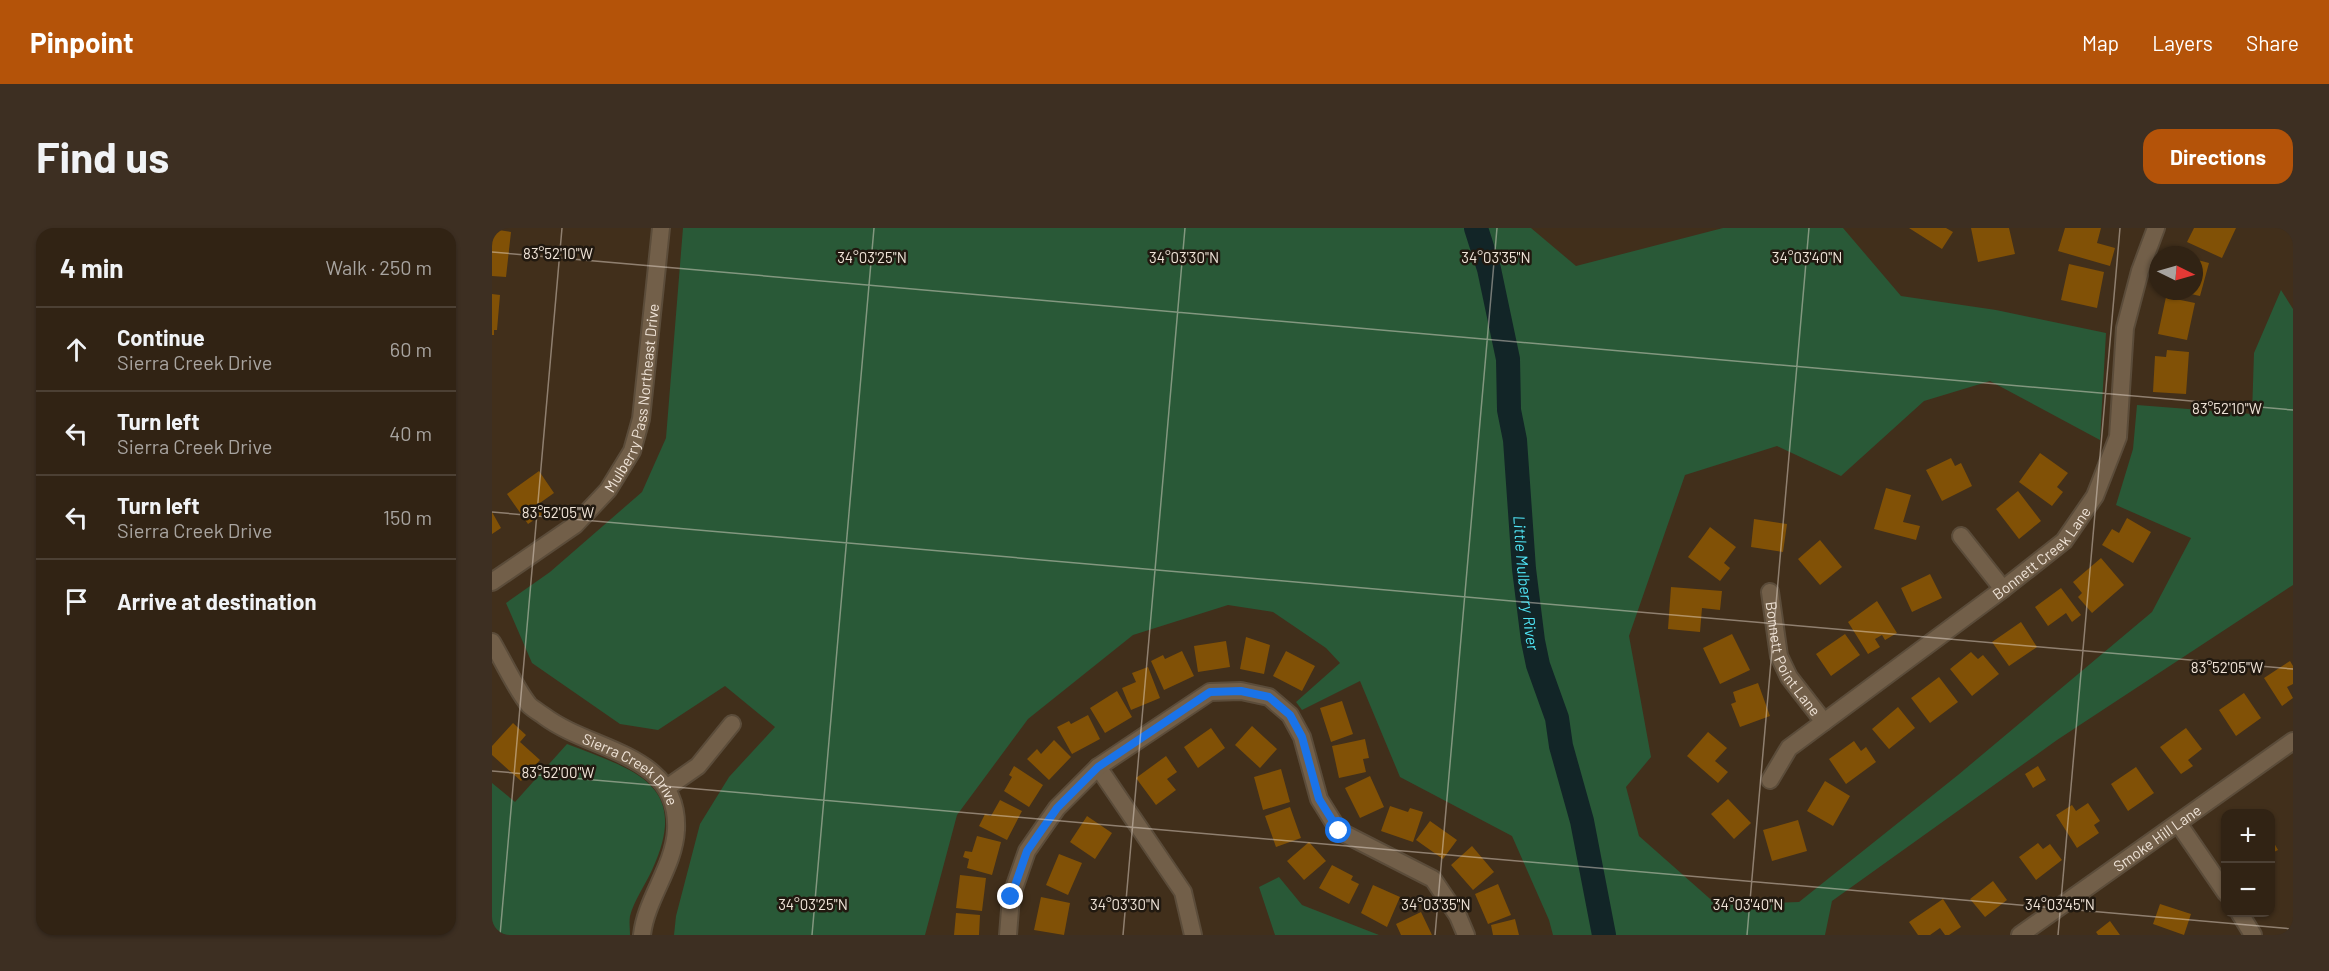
<!DOCTYPE html>
<html lang="en">
<head>
<meta charset="utf-8">
<style>
	body { margin:0; font-family:Barlow,sans-serif; background:#3d2f22; color:#f1f3f6 }
	.controls { position:absolute; right:18px; bottom:18px; display:grid; overflow:hidden; border-radius:12px; box-shadow:0 2px 4px #0004 }
	.controls button { width:54px; height:54px; display:grid; place-items:center; padding:0; border:0; border-bottom:2px solid #4c4034; background:#312314; color:#f1f3f6; font:30px sans-serif }
	.compass { position:absolute; left:1657px; top:18px; width:54px; height:54px; border-radius:50%; background:#312314; box-shadow:0 2px 4px #0004; rotate:95deg }
	.stop { position:absolute; width:18px; height:18px; margin:-14px; border:4px solid #1a73e8; border-radius:50%; background:#fff }
	.stop.end { background:#1a73e8; border-color:#fff; box-shadow:0 2px 6px #0008 }
	.list { margin:0; padding:0; list-style:none }
	h2 { display:flex; justify-content:space-between; align-items:center; height:78px; margin:0; padding:0 24px; font-size:26px }
	h2 small { font-size:20px; font-weight:400; color:#a8a4a0 }
	.list li { display:grid; grid-template-columns:39px 1fr auto; gap:18px; align-items:center; box-sizing:border-box; height:84px; padding:0 24px; border-top:2px solid #4c4034 }
	.list b { display:block; font-size:22px; white-space:nowrap }
	.list p { margin:0; font-size:20px; white-space:nowrap; color:#a8a4a0 }
	.list em { font-size:20px; font-style:normal; color:#a8a4a0 }
	.icon { flex:none; width:33px; height:33px; fill:none; stroke:currentColor; stroke-width:2; stroke-linecap:round; stroke-linejoin:round }
	.map { position:relative; flex:none; width:1801px; height:707px; overflow:hidden; border-radius:18px }
	header { display:flex; align-items:center; gap:36px; box-sizing:border-box; height:84px; padding:0 30px; background:#b45309; color:#fff }
	header strong { font-size:28px }
	nav { display:flex; gap:33px; margin-inline-start:auto; font-size:21px }
	.intro { display:flex; align-items:center; justify-content:space-between; box-sizing:border-box; height:144px; padding:0 36px }
	h1 { margin:0; font-size:42px }
	.button { padding:15px 27px; border-radius:18px; background:#b45309; color:#fff; font-size:21px; font-weight:700 }
	main { display:flex; gap:36px; padding:0 36px }
	aside { flex:1; background:#312314; border-radius:18px; box-shadow:0 2px 4px #0004 }
	.map>svg:first-child { display:block }
</style>
</head>
<body>
<header>
<strong>Pinpoint</strong>
<nav><a>Map</a><a>Layers</a><a>Share</a></nav>
</header>
<div class="intro"><h1>Find us</h1><a class="button">Directions</a></div>
<main>
<aside>
<h2>4 min<small>Walk · 250 m</small></h2>
<ul class="list">
<li><svg class="icon" aria-label="ahead" viewBox="0 0 24 24"><path d="M12 20V5M6 11l6-6 6 6"/></svg><div><b>Continue</b><p>Sierra Creek Drive</p></div><em>60 m</em></li>
<li><svg class="icon" aria-label="left" viewBox="0 0 24 24"><path d="M17 20v-9H6M10 6l-5 5 5 5"/></svg><div><b>Turn left</b><p>Sierra Creek Drive</p></div><em>40 m</em></li>
<li><svg class="icon" aria-label="left" viewBox="0 0 24 24"><path d="M17 20v-9H6M10 6l-5 5 5 5"/></svg><div><b>Turn left</b><p>Sierra Creek Drive</p></div><em>150 m</em></li>
<li><svg class="icon" aria-label="arrive" viewBox="0 0 24 24"><path d="M6 21V4h12l-3 4 3 4H6"/></svg><div><b>Arrive at destination</b></div></li>
</ul>
</aside>
<div class="map">
<svg width="1801" height="707" viewBox="0 0 1801 707">
	<rect width="100%" height="100%" fill="#412f1b"/>
	<path fill="#295937" d="M191,0h848l45,38 147,-38h120l58,68 95,14 110,23 -6,107 -110,-59 -66,20 -83,75 -64,-30 -92,29 -56,161 22,121 -25,30 13,49 78,69 82,-3 159,-127 194,-163 39,-74 -75,-33 17,-56 4,-44 115,9 2,-61 27,-63 12,19v276l-236,155 -225,161 -7,34h-272l-4,-15 -37,-84 -112,-59 -40,-96 -58,29 -6,-8 44,-39 -14,-15 -53,-36 -45,-7 -95,30 -105,84 -71,96 -32,120h-251l2,-19 24,-92 29,-47 46,-50 -50,-41 -67,44 -38,-6 -88,-61 -26,-60 44,-31 92,-80 24,-54z
		M75,516c67,26 125,40 85,126 -7,15 -18,31 -22,46 -1,6 0,13 0,19h-138v-152l23,19z
		M787,649l23,28 77,30h-104l-16,-48z"/>
	<g fill="none" stroke-linecap="round" stroke-linejoin="round">
		<path stroke="#122527" stroke-width="24" id="s1" d="M984,0l13,41 19,90 1,51 6,30 9,129 9,72 5,24 19,53 4,28 21,75 22,114"/>
	</g>
	<path fill="#815106" d="M1417,0h37l7,4 -11,17z
		M1479,0h38l6,26 -37,8z
		M1573,0h36l-4,15 18,5 -5,18 -52,-15z
		M1702,0h42l-14,30 -35,-16z
		M0,1l19,3 -5,45 -14,-1z
		M1702,31l15,4 -9,33 -18,-4 12,-1z
		M1577,36l35,8 -7,36 -36,-8z
		M0,66l8,1 -3,35h-3v5h-2z
		M1674,69l29,6 -8,37 -29,-6z
		M1675,122l22,2 -3,42 -33,-2 2,-36 11,1z
		M1548,225l28,20 -11,14 6,5 -11,14 -33,-24z
		M1459,230l4,8 6,-3 11,23 -30,15 -16,-31z
		M47,243l15,22 -17,12 6,9 -15,10 -21,-30z
		M1394,260l25,7 -8,27 17,4 -4,14 -42,-11z
		M1526,263l23,30 -22,18 -23,-30z
		M0,284l9,16 -9,6z
		M1635,290l24,14 -18,31 -31,-18 10,-16 7,4z
		M1262,291l33,5 -4,28 -32,-5z
		M1218,299l26,20 -12,16 6,5 -10,13 -32,-24z
		M1328,312l22,27 -22,18 -22,-26z
		M1609,330l23,27 -32,28 -14,-16 4,-4 -9,-11z
		M1438,346l12,24 -30,14 -11,-24z
		M1179,359l51,4 -2,19 -18,-2 -2,24 -32,-3z
		M1569,360l20,27 -9,7 -6,-9 -18,13 -13,-19z
		M1385,373l20,32 -12,7 -3,-5 -7,4 5,8 -12,7 -20,-32z
		M1529,394l16,25 -28,19 -17,-24z
		M1240,406l18,36 -30,14 -17,-36z
		M1353,406l15,21 -29,21 -15,-22z
		M754,409l24,8 -6,29 -24,-5z
		M734,413l4,26 -32,5 -4,-26z
		M690,423l12,25 -30,14 -13,-29 12,-6 2,4z
		M794,423l29,15 -13,25 -29,-15z
		M1479,424l7,7 5,-4 16,19 -27,22 -22,-27z
		M1798,433l3,5v18l-6,3 6,11 -11,8 -18,-28z
		M656,439l12,31 -29,12 -9,-22 14,-6 -4,-9z
		M1447,449l19,25 -28,21 -19,-25z
		M1266,455l12,33 -30,11 -9,-23 5,-2 -3,-10z
		M625,463l15,26 -27,16 -15,-25z
		M1752,465l17,25 -25,18 -17,-26z
		M850,473l11,33 -22,8 -11,-34z
		M1406,479l17,21 -26,21 -17,-20z
		M596,487l12,24 -28,15 -15,-27 12,-6 2,3z
		M21,495l13,12 -6,7 20,18 -19,21 -29,-26v-9z
		M760,498l25,23 -17,19 -25,-23z
		M719,500l14,20 -27,20 -14,-21z
		M1694,500l16,21 -14,11 5,6 -12,8 -21,-27z
		M1216,504l19,16 -12,13 13,11 -10,11 -31,-27z
		M873,511l4,19 -6,1 3,13 -27,6 -7,-32z
		M562,512l17,17 -22,23 -22,-21 10,-10 4,5z
		M1362,513l7,10 5,-4 10,15 -30,22 -17,-25z
		M674,528l11,16 -10,7 9,11 -20,15 -20,-27z
		M522,538l29,19 -14,22 -25,-16 8,-14 -3,-2z
		M1546,538l8,14 -13,8 -8,-14z
		M1644,539l18,26 -26,18 -17,-27z
		M789,541l9,33 -27,8 -9,-33z
		M878,548l14,31 -24,11 -15,-30z
		M1333,553l25,15 -17,30 -26,-15z
		M1236,571l23,24 -17,16 -23,-25z
		M508,572l22,11 -15,29 -28,-14 6,-12 6,2z
		M1596,575l12,18 -6,4 5,8 -22,15 -21,-33 16,-10 4,6z
		M898,578l18,6 2,-4 13,4 -10,30 -32,-11z
		M798,579l11,31 -25,9 -11,-31z
		M595,588l25,17 -17,26 -25,-17z
		M1306,592l9,31 -35,10 -9,-31z
		M938,593l27,19 -14,19 -27,-19z
		M485,608l24,6 -9,33 -25,-7 2,-9 -6,-2 2,-6 7,1z
		M1778,608l8,14 -8,4z
		M817,614l17,19 -22,19 -17,-19z
		M1546,615l5,6 7,-5 12,16 -26,20 -17,-23z
		M980,618l22,26 -21,18 -22,-25z
		M567,626l23,9 -14,32 -22,-10z
		M840,637l21,11 -2,4 8,4 -10,20 -30,-16z
		M468,647l26,3 -4,33 -26,-3z
		M1501,653l14,19 -22,17 -15,-18z
		M1006,656l13,31 -23,9 -13,-30z
		M881,657l27,12 -13,30 -26,-14z
		M549,669l29,6 -6,32 -30,-5z
		M1451,671l18,28 -12,8h-4l-5,-7 -10,7h-12l-9,-13z
		M1668,676l31,10 -7,21 -31,-11z
		M929,684l11,23h-31l-5,-11z
		M464,685l24,2 -1,20h-25z
		M1023,691l4,16h-26l-2,-10z
		M1618,693l10,14h-22l-2,-3z"/>
	<g fill="none" stroke-linecap="round" stroke-linejoin="round">
		<defs>
			<g id="minor">
				<path d="M1469,308l42,53"/>
				<path id="s2" d="M0,354l83,-57 33,-35 24,-39 9,-32 20,-191"/>
				<path id="s3" d="M1278,364l9,64 10,21 35,45"/>
				<path id="s4" d="M0,414c10,17 25,49 37,63 4,4 11,8 15,11 48,36 136,37 132,114 -2,37 -30,69 -34,105"/>
				<path d="M606,539l85,125 10,43"/>
				<path id="s5" d="M1278,552l19,-32 214,-159 61,-48 31,-45 23,-59 7,-109 15,-57 16,-43"/>
				<path d="M176,559l30,-21 34,-42"/>
				<path d="M1686,595l48,70"/>
				<path d="M1747,684l14,23"/>
				<path d="M516,707l3,-38 16,-46 30,-43 41,-41 112,-75 31,-1 28,6 21,18 12,22 17,62 20,32 94,48 25,37 8,19"/>
				<path id="s6" d="M1528,707l273,-194"/>
			</g>
		</defs>
		<use href="#minor" stroke="#5b4c3a" stroke-width="20"/>
		<use href="#minor" stroke="#725f49" stroke-width="16"/>
	</g>
	<g fill="none" stroke-linecap="round" stroke-linejoin="round">
		<path stroke="#1a73e8" stroke-width="8" d="M519,669l16,-46 30,-43 41,-41 112,-75 31,-1 28,6 21,18 12,22 17,62 20,32"/>
	</g>
	<path fill="none" stroke="#efe3d7" stroke-width="1.5" stroke-opacity="0.45" d="M0,24l1801,158M0,284l1801,157M0,543l1801,158M8,707l62,-707M320,707l62,-707M631,707l62,-707M943,707l62,-707M1255,707l62,-707M1566,707l62,-707"/>
	<g text-anchor="middle" dominant-baseline="central" stroke-width="5" stroke-linejoin="round" paint-order="stroke">
		<g font-size="15" fill="#efe3d7" stroke="#211910">
			<text stroke="none"><textPath href="#s2" startOffset="246">Mulberry Pass Northeast Drive</textPath></text>
			<text stroke="none"><textPath href="#s5" startOffset="357">Bonnett Creek Lane</textPath></text>
			<text stroke="none"><textPath href="#s3" startOffset="72">Bonnett Point Lane</textPath></text>
			<text stroke="none"><textPath href="#s4" startOffset="195">Sierra Creek Drive</textPath></text>
			<text stroke="none"><textPath href="#s6" startOffset="168">Smoke Hill Lane</textPath></text>
		</g>
		<g font-size="16" font-style="italic" fill="#50e6f7" stroke="#211910">
			<text stroke="none"><textPath href="#s1" startOffset="360">Little Mulberry River</textPath></text>
		</g>
	</g>
	<g font-size="15" text-anchor="middle" fill="#efe3d7" stroke="#211910" stroke-width="5" stroke-linejoin="round" paint-order="stroke">
		<text x="66" y="31">83°52'10"W</text>
		<text x="380" y="35">34°03'25"N</text>
		<text x="692" y="35">34°03'30"N</text>
		<text x="1004" y="35">34°03'35"N</text>
		<text x="1315" y="35">34°03'40"N</text>
		<text x="1735" y="186">83°52'10"W</text>
		<text x="66" y="290">83°52'05"W</text>
		<text x="1735" y="445">83°52'05"W</text>
		<text x="66" y="550">83°52'00"W</text>
		<text x="321" y="682">34°03'25"N</text>
		<text x="633" y="682">34°03'30"N</text>
		<text x="944" y="682">34°03'35"N</text>
		<text x="1256" y="682">34°03'40"N</text>
		<text x="1568" y="682">34°03'45"N</text>
	</g>
</svg>
<div class="controls">
<button>+</button>
<button>−</button>
</div>
<svg class="compass" viewBox="-18 -18 36 36"><path d="M0-13l5 13h-10z" fill="#e53935"/><path d="M0 13l5-13h-10z" fill="#a8a4a0"/></svg>
<div class="stop" style="left:847px;top:603px"></div>
<div class="stop end" style="left:519px;top:669px"></div>
</div>
</main>
</body>
</html>
